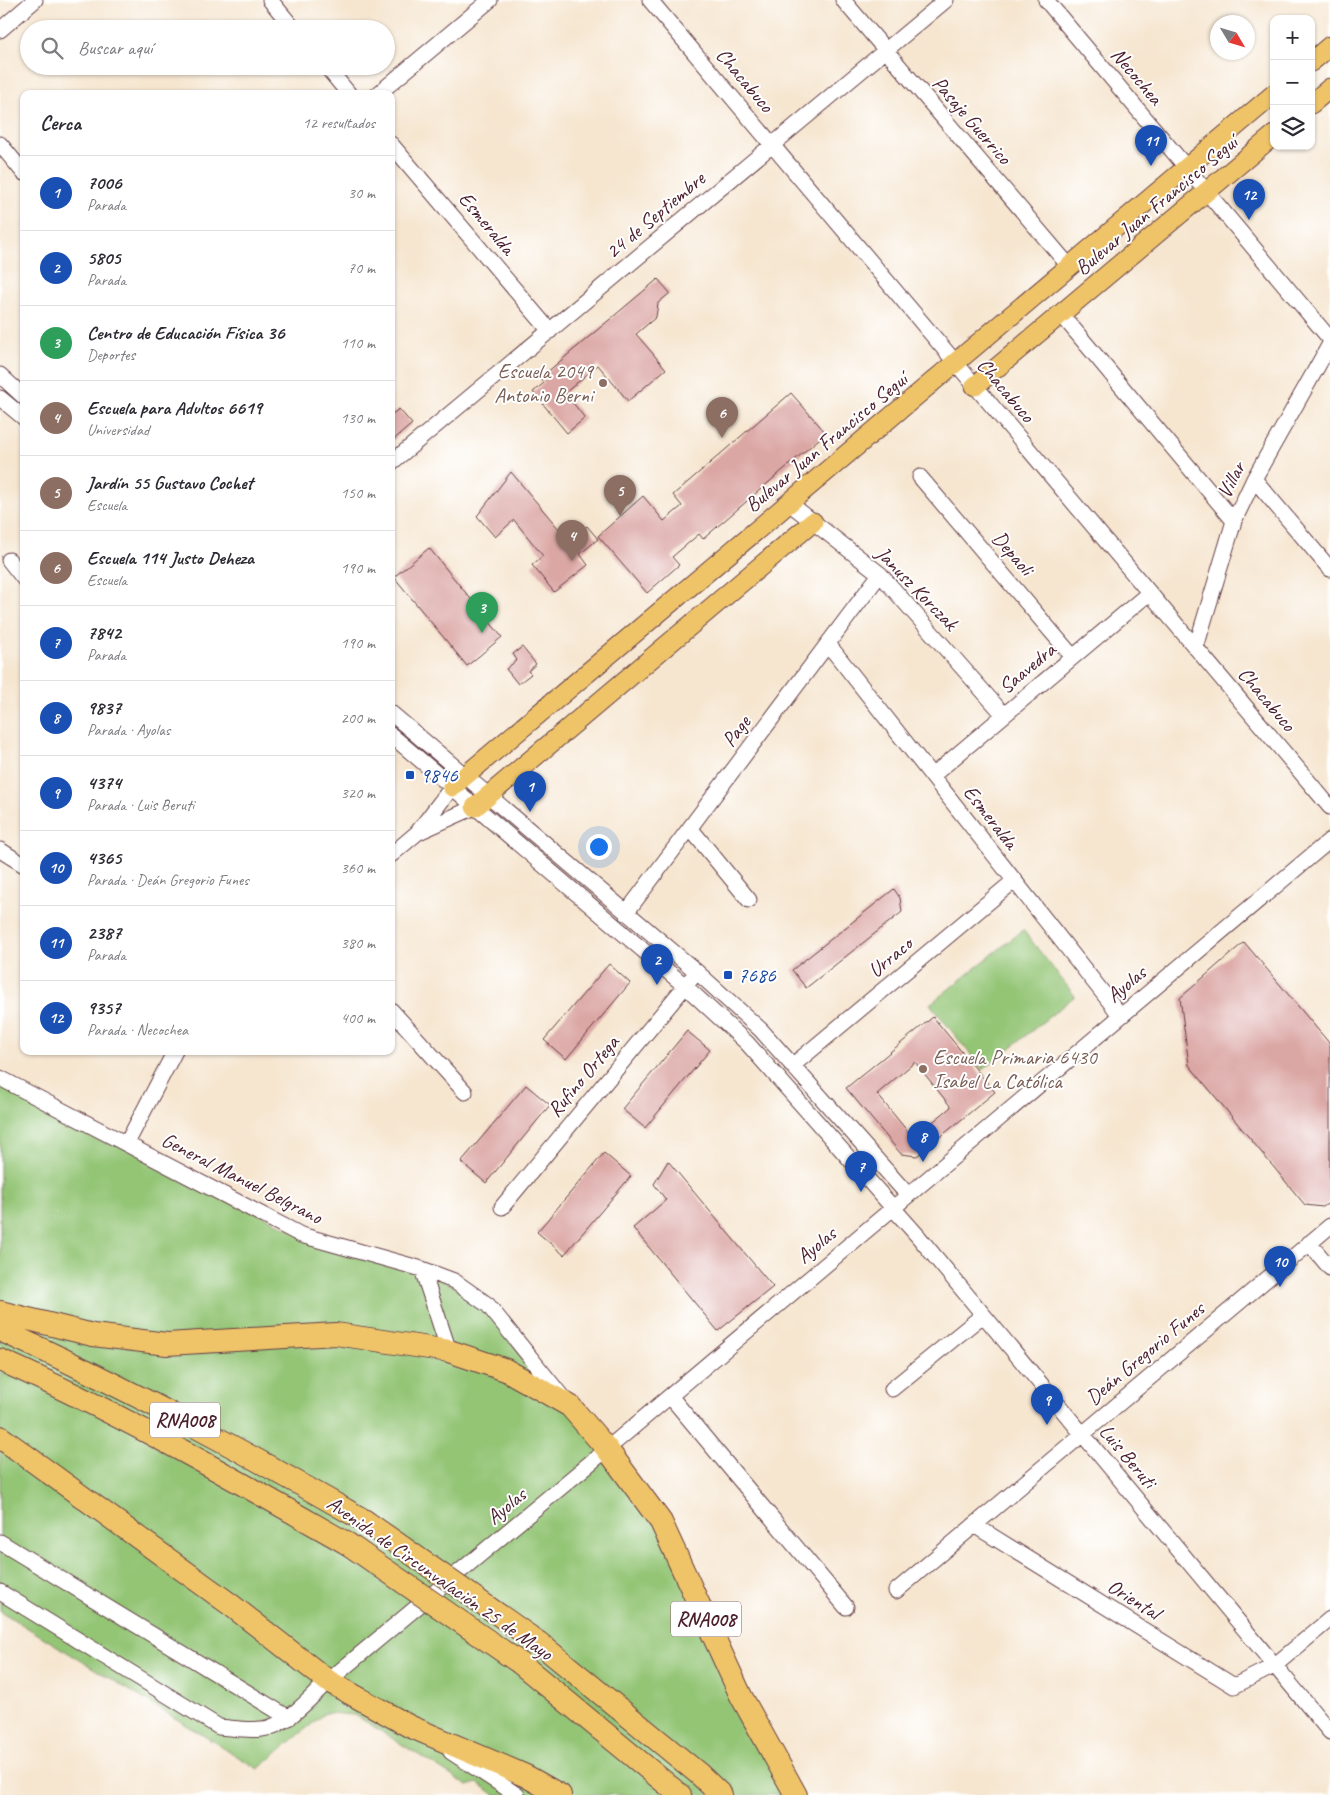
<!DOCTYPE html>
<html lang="es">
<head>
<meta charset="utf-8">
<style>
	body { margin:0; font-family:Caveat,sans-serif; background:#f2f2f3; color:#2b2b33 }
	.controls { position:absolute; right:15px; top:15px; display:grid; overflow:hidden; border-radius:10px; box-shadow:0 1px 4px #0004 }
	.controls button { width:45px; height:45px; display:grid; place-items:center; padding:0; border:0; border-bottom:1px solid #e1e1e2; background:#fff; color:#2b2b33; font:25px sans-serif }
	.compass { position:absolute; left:1210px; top:15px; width:45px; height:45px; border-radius:50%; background:#fff; box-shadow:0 1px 4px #0004; rotate:128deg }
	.you { position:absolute; left:598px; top:846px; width:18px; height:18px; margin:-12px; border:4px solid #fff; border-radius:50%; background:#1a73e8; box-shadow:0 0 0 8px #1a73e833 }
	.badge { display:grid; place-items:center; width:32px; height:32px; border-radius:50%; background:#d1495b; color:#fff; font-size:16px; font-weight:700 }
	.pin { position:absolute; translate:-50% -41px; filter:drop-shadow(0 1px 2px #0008) }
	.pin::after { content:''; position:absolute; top:26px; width:18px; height:15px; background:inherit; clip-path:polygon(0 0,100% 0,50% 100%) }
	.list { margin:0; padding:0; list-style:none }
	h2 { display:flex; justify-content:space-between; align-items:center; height:65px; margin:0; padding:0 20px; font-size:21px }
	h2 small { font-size:16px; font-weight:400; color:#7c7c81 }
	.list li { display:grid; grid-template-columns:32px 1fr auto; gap:15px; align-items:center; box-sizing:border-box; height:75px; padding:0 20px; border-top:1px solid #e1e1e2 }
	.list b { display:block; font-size:19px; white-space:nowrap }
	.list p { margin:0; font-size:16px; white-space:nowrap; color:#7c7c81 }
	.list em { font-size:16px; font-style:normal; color:#7c7c81 }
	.icon { flex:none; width:28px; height:28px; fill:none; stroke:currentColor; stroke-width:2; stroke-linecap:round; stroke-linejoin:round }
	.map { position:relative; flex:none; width:1330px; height:1795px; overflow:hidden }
	.search { position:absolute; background:#fff; box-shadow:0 1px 4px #0004; left:20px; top:20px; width:375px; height:55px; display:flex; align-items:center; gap:12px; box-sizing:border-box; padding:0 18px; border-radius:28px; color:#7c7c81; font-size:19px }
	.panel { position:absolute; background:#fff; box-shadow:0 1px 4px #0004; left:20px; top:90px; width:375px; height:965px; border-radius:10px }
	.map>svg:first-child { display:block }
</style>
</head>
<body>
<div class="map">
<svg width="1330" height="1795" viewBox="0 0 1330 1795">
	<rect width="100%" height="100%" fill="#fff"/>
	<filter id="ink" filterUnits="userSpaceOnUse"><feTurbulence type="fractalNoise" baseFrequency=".02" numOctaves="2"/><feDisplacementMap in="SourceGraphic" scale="10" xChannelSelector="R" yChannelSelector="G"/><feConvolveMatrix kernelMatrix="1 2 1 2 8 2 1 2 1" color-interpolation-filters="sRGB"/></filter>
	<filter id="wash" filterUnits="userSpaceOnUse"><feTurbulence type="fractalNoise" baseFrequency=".0096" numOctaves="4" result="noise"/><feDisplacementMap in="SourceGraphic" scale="20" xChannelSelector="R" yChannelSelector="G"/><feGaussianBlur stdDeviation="1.12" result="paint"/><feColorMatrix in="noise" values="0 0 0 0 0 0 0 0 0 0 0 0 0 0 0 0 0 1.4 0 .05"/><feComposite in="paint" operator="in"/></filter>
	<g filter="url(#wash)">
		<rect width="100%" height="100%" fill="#f6e6d0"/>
		<path fill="#93c575" stroke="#6e7250" d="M1023,930l52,66 -92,74 -53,-66z
			M0,1078l301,157 121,34 66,36 173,217 135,273h-301l-17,-12 -10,3 -113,-71 -30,-2 -67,56 -258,-158z"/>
		<g id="blocks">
			<path fill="#dba7a5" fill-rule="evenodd" d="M658,279l12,14 -12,10 -2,14 -20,17 30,35 -38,32 -30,-36 -33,28 20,25 -18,15 -34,-41 11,-9 -4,-5z
				M791,393l35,40 -123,106 -4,-5 -27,23 7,8 -32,28 -49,-57 45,-40 21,25 18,-15 -9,-11z
				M399,409l13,15 -21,18v-27z
				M511,472l58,69 18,-15 11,13 -18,15 8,11 -34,27 -22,-27 11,-9 -29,-36 -19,17 -18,-21z
				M429,548l73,89 -35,29 -73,-89z
				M522,647l14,17 -8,7 3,3 -13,10 -12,-15 11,-9 -4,-6z
				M894,889l6,9 2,14 -96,76 -14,-18z
				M1244,942l86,102v158l-7,5 -18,-2 -116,-140 -9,-67z
				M609,964l21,19 -64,76 -22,-19z
				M933,1017l62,75 -78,64 -16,-2 -55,-66zM915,1062l36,45 -38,31 -36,-44z
				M687,1031l23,19 -65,78 -23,-19z
				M526,1085l24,20 -64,78 -25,-21z
				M604,1153l27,23 -67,79 -27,-23z
				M668,1161l105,126 -55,44 -85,-103 33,-28 -12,-16z"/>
		</g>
	</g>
	<g filter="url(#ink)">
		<use href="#blocks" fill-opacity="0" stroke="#643d44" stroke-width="1"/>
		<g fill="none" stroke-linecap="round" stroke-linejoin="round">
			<defs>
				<path id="minor" d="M270,0l24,29
					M650,0l680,807
					M843,0l226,266
					M1046,0l284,339
					M0,30l35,-30
					M326,66l23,28
					M378,94l112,-94
					M0,144l24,29
					M391,144l159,187
					M1061,314l173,207
					M0,375l24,22
					M0,398l24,20
					M391,463l555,-463
					M920,477l153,180
					M1254,479l76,90
					M789,503l91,71 124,141
					M9,560l15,19
					M828,644l293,372
					M1196,647l38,-126 20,-42 76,-135
					M391,713l306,259 64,58 147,165
					M391,735l294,251 62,57 170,192 413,497
					M932,776l217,-183
					M690,828l59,72
					M419,832l56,-25
					M0,850l24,15
					M391,855l26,-22 35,-46
					M626,913l254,-339
					M391,1010l74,82
					M792,1066l223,-186
					M0,1078l301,157 121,34 32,12 34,24 75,93
					M127,1143l48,-92
					M502,1207l189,-228
					M1309,1243l21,25
					M422,1269l27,82
					M892,1389l91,-74
					M670,1396l176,211
					M974,1525l260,161 40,-20 56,-47
					M0,1542l289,176
					M896,1591l434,-365
					M0,1592l219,135c14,1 29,4 43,2 24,-2 49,-32 66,-48l279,-232 723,-609
					M451,1752l66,43"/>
				<path id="major" d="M1311,62l19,-16
					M1311,104l19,-16
					M975,386l299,-251
					M452,787l822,-693
					M475,807l338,-285"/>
				<path id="highway" d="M0,1312l93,23 74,9 169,-10 113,17 57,19 64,36 37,43 54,73 80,174 55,99
					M0,1330c126,57 245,122 365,191
					M0,1360c120,53 234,119 348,184
					M0,1437l231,168 97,76 81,45 117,50 34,19
					M539,1643l160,131 22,21
					M520,1663l160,132"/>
			</defs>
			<use href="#minor" stroke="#643d44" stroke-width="17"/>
			<use href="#major" stroke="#643d44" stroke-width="21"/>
			<use href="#highway" stroke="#643d44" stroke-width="24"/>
			<use href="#minor" stroke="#fff" stroke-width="15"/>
			<use href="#major" stroke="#efc469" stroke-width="19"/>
			<use href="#highway" stroke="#efc469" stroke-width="22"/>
			<defs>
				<path id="highway-bridge" d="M365,1521l174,122
					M348,1544l172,119"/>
			</defs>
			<use href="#highway-bridge" stroke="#643d44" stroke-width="24" stroke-linecap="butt"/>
			<use href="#highway-bridge" stroke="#efc469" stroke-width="22"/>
		</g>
	</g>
	<g fill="#8d6e63" stroke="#fff" stroke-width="2">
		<circle cx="603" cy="383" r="5"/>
		<circle cx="923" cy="1069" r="5"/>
	</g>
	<g fill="#1a4fb4" stroke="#fff" stroke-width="2">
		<rect x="405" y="770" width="10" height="10" rx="2.5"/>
		<rect x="723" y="970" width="10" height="10" rx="2.5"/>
	</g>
	<g text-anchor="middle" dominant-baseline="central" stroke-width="4" stroke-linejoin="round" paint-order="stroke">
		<g fill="#fff" stroke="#80626b" stroke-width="1">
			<rect x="150" y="1402.5" width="70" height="35" rx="4"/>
			<rect x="671" y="1601.5" width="70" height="35" rx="4"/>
		</g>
		<g font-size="20" font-weight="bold" fill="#4a1f2b">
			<text x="185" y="1420">RNA008</text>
			<text x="706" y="1619">RNA008</text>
		</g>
		<g font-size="21" fill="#4a1f2b" stroke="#fff">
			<text transform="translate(1137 76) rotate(50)">Necochea</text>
			<text transform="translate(745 80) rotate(50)">Chacabuco</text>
			<text transform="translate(972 120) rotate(49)">Pasaje Guerrico</text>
			<text transform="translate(1156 205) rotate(-40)">Bulevar Juan Francisco Seguí</text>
			<text transform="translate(655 215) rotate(-40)">24 de Septiembre</text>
			<text transform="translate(487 223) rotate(50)">Esmeralda</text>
			<text transform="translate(1006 390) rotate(50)">Chacabuco</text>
			<text transform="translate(826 442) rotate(-40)">Bulevar Juan Francisco Seguí</text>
			<text transform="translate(1231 480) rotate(-63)">Villar</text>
			<text transform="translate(1013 553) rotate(49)">Depaoli</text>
			<text transform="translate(917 588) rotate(46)">Janusz Korczak</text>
			<text transform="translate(1027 668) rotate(-40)">Saavedra</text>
			<text transform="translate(1267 699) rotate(50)">Chacabuco</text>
			<text transform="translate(736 731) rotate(-53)">Page</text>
			<text transform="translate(991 817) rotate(52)">Esmeralda</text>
			<text transform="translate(890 957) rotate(-40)">Urraco</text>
			<text transform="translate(1126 984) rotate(-40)">Ayolas</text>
			<text transform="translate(583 1076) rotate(-50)">Rufino Ortega</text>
			<text transform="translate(242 1178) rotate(27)">General Manuel Belgrano</text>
			<text transform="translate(816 1245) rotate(-40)">Ayolas</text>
			<text transform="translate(1145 1353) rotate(-40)">Deán Gregorio Funes</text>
			<text transform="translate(1128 1456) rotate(50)">Luis Beruti</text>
			<text transform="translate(506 1506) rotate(-40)">Ayolas</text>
			<text transform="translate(440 1578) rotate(35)">Avenida de Circunvalación 25 de Mayo</text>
			<text transform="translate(1134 1599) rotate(32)">Oriental</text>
		</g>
		<g font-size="21" fill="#785e54" stroke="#fff" text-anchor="end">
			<text x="593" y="371">Escuela 2049<tspan x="593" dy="24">Antonio Berni</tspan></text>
			<text x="933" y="1057" text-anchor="start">Escuela Primaria 6430<tspan x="933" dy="24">Isabel La Católica</tspan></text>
		</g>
		<g font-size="21" fill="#164399" stroke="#fff" text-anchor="start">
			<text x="420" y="775">9846</text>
			<text x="738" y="975">7686</text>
		</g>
	</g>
</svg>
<div class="controls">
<button>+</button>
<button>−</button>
<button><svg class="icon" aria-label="layers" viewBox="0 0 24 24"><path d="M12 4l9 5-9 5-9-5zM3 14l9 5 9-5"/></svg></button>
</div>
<svg class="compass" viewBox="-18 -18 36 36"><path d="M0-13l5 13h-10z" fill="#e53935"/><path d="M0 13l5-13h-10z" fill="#7c7c81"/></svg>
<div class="you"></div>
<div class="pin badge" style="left:530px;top:812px;background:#1a4fb4">1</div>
<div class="pin badge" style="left:657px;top:985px;background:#1a4fb4">2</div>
<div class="pin badge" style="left:482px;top:633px;background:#2e9e5b">3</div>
<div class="pin badge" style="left:572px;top:561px;background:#8d6e63">4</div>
<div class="pin badge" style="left:620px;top:516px;background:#8d6e63">5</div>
<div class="pin badge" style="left:722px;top:438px;background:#8d6e63">6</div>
<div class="pin badge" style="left:861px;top:1192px;background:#1a4fb4">7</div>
<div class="pin badge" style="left:923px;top:1162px;background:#1a4fb4">8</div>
<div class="pin badge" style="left:1047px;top:1425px;background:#1a4fb4">9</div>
<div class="pin badge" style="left:1280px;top:1287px;background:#1a4fb4">10</div>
<div class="pin badge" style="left:1151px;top:166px;background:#1a4fb4">11</div>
<div class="pin badge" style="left:1249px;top:220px;background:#1a4fb4">12</div>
<div class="search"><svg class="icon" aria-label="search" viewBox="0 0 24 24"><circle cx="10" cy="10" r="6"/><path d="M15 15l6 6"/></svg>Buscar aquí</div>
<section class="panel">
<h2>Cerca<small>12 resultados</small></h2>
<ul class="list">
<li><span class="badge" style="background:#1a4fb4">1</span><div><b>7006</b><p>Parada</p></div><em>30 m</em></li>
<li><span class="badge" style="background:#1a4fb4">2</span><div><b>5805</b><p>Parada</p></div><em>70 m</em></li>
<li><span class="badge" style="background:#2e9e5b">3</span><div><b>Centro de Educación Física 36</b><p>Deportes</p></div><em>110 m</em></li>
<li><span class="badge" style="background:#8d6e63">4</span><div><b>Escuela para Adultos 6619</b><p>Universidad</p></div><em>130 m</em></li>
<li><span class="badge" style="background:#8d6e63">5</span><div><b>Jardín 55 Gustavo Cochet</b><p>Escuela</p></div><em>150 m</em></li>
<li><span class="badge" style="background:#8d6e63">6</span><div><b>Escuela 114 Justo Deheza</b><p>Escuela</p></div><em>190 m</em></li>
<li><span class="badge" style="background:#1a4fb4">7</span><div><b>7842</b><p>Parada</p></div><em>190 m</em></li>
<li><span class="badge" style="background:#1a4fb4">8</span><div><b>9837</b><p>Parada · Ayolas</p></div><em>200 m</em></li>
<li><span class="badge" style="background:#1a4fb4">9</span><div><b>4374</b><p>Parada · Luis Beruti</p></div><em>320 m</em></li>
<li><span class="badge" style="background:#1a4fb4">10</span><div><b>4365</b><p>Parada · Deán Gregorio Funes</p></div><em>360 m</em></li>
<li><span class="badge" style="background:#1a4fb4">11</span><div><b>2387</b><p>Parada</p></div><em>380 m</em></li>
<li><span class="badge" style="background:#1a4fb4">12</span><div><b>9357</b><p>Parada · Necochea</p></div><em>400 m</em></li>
</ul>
</section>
</div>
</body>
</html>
